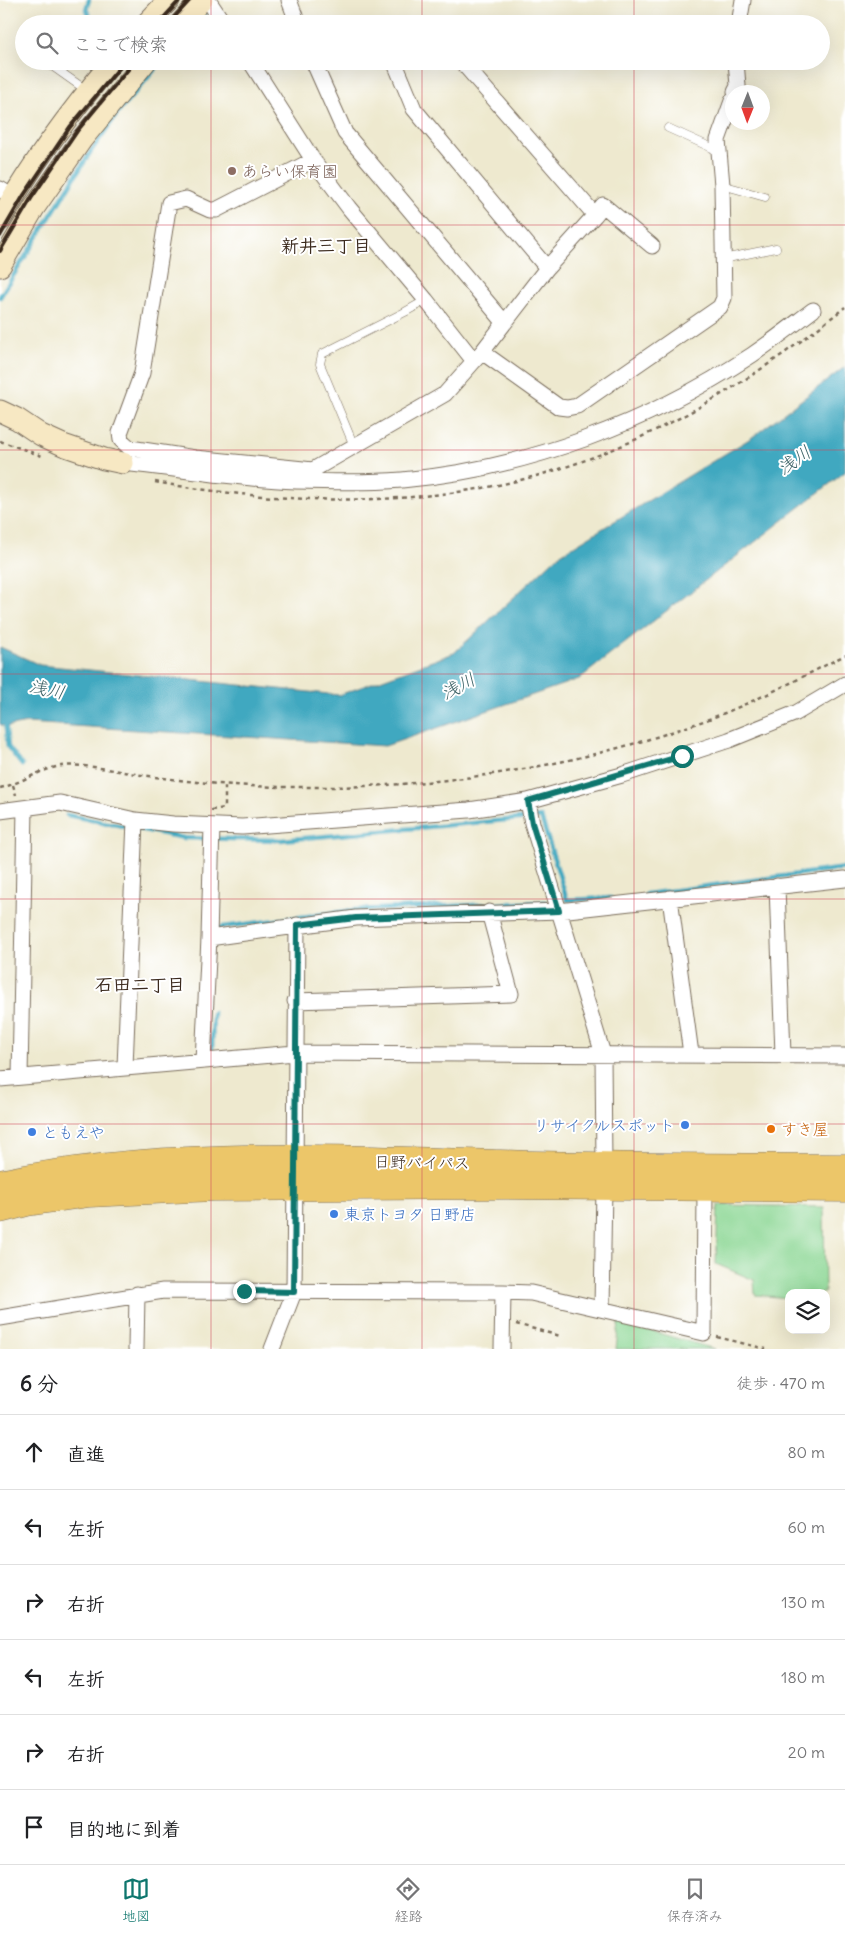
<!DOCTYPE html>
<html lang="ja">
<head>
<meta charset="utf-8">
<style>
	body { margin:0; font-family:Delius,"Klee One",sans-serif; background:#f6f6f6; color:#202124 }
	.controls { position:absolute; right:15px; bottom:15px; display:grid; overflow:hidden; border-radius:10px; box-shadow:0 5px 20px #0002 }
	.controls button { width:45px; height:45px; display:grid; place-items:center; padding:0; border:0; border-bottom:1px solid #e0e0e0; background:#fff; color:#202124; font:25px sans-serif }
	.compass { position:absolute; left:725px; top:85px; width:45px; height:45px; border-radius:50%; background:#fff; box-shadow:0 5px 20px #0002; rotate:181deg }
	.stop { position:absolute; width:15px; height:15px; margin:-11px; border:4px solid #0f766e; border-radius:50%; background:#fff }
	.stop.end { background:#0f766e; border-color:#fff; box-shadow:0 1px 5px #0008 }
	.list { margin:0; padding:0; list-style:none }
	h2 { display:flex; justify-content:space-between; align-items:center; height:65px; margin:0; padding:0 20px; font-size:21px }
	h2 small { font-size:16px; font-weight:400; color:#757577 }
	.list li { display:grid; grid-template-columns:32px 1fr auto; gap:15px; align-items:center; box-sizing:border-box; height:75px; padding:0 20px; border-top:1px solid #e0e0e0 }
	.list b { display:block; font-size:19px; white-space:nowrap }
	.list em { font-size:16px; font-style:normal; color:#757577 }
	.icon { flex:none; width:28px; height:28px; fill:none; stroke:currentColor; stroke-width:2; stroke-linecap:round; stroke-linejoin:round }
	.map { position:relative; flex:none; width:845px; height:1349px; overflow:hidden }
	.search { position:absolute; background:#fff; box-shadow:0 5px 20px #0002; left:15px; right:15px; top:15px; height:55px; display:flex; align-items:center; gap:12px; box-sizing:border-box; padding:0 18px; border-radius:28px; color:#757577; font-size:19px }
	.sheet { height:515px; background:#fff }
	nav { display:flex; justify-content:space-around; align-items:center; box-sizing:border-box; height:70px; border-top:1px solid #e0e0e0; background:#fff; font-size:14px; color:#757577 }
	nav a { display:grid; justify-items:center; gap:2px }
	nav .on { color:#0f766e }
	.map>svg:first-child { display:block }
</style>
</head>
<body>
<div class="map">
<svg width="845" height="1349" viewBox="0 0 845 1349">
	<rect width="100%" height="100%" fill="#fff"/>
	<filter id="ink" filterUnits="userSpaceOnUse"><feTurbulence type="fractalNoise" baseFrequency=".02" numOctaves="2"/><feDisplacementMap in="SourceGraphic" scale="10" xChannelSelector="R" yChannelSelector="G"/><feConvolveMatrix kernelMatrix="1 2 1 2 8 2 1 2 1" color-interpolation-filters="sRGB"/></filter>
	<filter id="wash" filterUnits="userSpaceOnUse"><feTurbulence type="fractalNoise" baseFrequency=".0096" numOctaves="4" result="noise"/><feDisplacementMap in="SourceGraphic" scale="20" xChannelSelector="R" yChannelSelector="G"/><feGaussianBlur stdDeviation="1.12" result="paint"/><feColorMatrix in="noise" values="0 0 0 0 0 0 0 0 0 0 0 0 0 0 0 0 0 1.4 0 .05"/><feComposite in="paint" operator="in"/></filter>
	<g filter="url(#wash)">
		<rect width="100%" height="100%" fill="#eee9cf"/>
		<path fill="#8cd794" stroke="#648059" d="M718,1205l106,2 1,86h-36v5l-34,-3 -1,-15 -38,-16z
			M619,1322l96,27h-99z"/>
		<path fill="#3fa8c0" stroke="#3d696f" d="M845,367v105l-266,207 -194,67 -358,-23 -22,4 -5,-3v-77l40,18 299,30 115,-42 105,-98 192,-117z"/>
		<g fill="none" stroke-linecap="round" stroke-linejoin="round">
			<path stroke="#3fa8c0" stroke-width="4.5" d="M89,0l-3,9 8,15
				M198,24l7,-8
				M0,297l91,-146 30,-42 41,-48
				M5,721l3,26 14,18
				M67,815l117,23 97,2 260,-23 26,83 44,-2
				M646,894l199,-26
				M215,928l140,-18 190,-8
				M212,1051l1,-38"/>
		</g>
	</g>
	<g filter="url(#ink)">
		<g fill="none" stroke-linecap="round" stroke-linejoin="round">
			<defs>
				<path id="lane" d="M22,45l2,1
					M45,61l41,29
					M668,128l51,23
					M722,185l43,12
					M723,259l53,-11
					M354,446l-34,-82 2,-10 83,-42 21,-12"/>
				<path id="street" d="M208,0l16,24
					M289,0l9,24
					M739,24l4,-24
					M250,61l63,99 36,48 77,92 48,61
					M313,61l32,72 159,189
					M394,61l20,48 133,159
					M461,61l134,154 8,-10 49,41
					M735,92l3,-6 -2,-25
					M0,189l13,8
					M482,352l77,55 8,1 10,-2 143,-99 4,-9 -2,-113 -4,-45 14,-39
					M123,463c58,6 116,16 173,18 35,1 71,2 106,-1 125,-11 246,-57 350,-125 21,-14 41,-30 61,-45
					M313,470l-118,-12 -65,-10 -9,-8 -1,-7 22,-60 27,-170 17,-4 24,11h6l97,-50
					M304,475l141,-81 37,-42 65,-84 48,-53
					M528,801l4,22 71,231 1,112
					M0,811l60,-8 75,17 38,4 69,3 227,-17 59,-9 94,-26 107,-35 67,-27 49,-29
					M212,826l-3,112 147,-20 203,-7 286,-32
					M777,886l6,169
					M670,898l21,156
					M295,1001l216,-7 -22,-82
					M203,1061l6,-123
					M125,1067l10,-247
					M20,1077l5,-269
					M0,1079l295,-26 550,3
					M602,1309l2,-123
					M0,1318l163,-27 340,1
					M136,1349l1,-55
					M272,1349l22,-57 3,-367
					M502,1349l1,-57 28,1 173,40 1,-146"/>
				<path id="secondary" d="M146,24l23,-24
					M180,24l22,-24
					M0,220c32,-57 71,-109 113,-159
					M0,266l34,-58 48,-69 64,-78
					M0,411l17,8 24,16 22,10 41,14 19,4"/>
				<path id="highway" d="M0,1184c162,-35 335,-25 500,-20 115,4 230,3 345,4
					M0,1209l27,-7 62,-9 124,-6 290,-2 342,3"/>
			</defs>
			<use href="#lane" stroke="#7a6d5c" stroke-width="9"/>
			<use href="#street" stroke="#7a6d5c" stroke-width="17"/>
			<use href="#secondary" stroke="#7a6d5c" stroke-width="23"/>
			<use href="#highway" stroke="#7a6d5c" stroke-width="29"/>
			<path stroke="#7a6d5c" stroke-width="2.5" stroke-dasharray="4 4" stroke-linecap="butt" d="M0,441l45,16
				M155,482c108,19 220,25 328,6 134,-24 257,-96 362,-181
				M13,785l3,10
				M0,788c22,-5 40,-19 62,-22 25,-3 61,7 87,10 47,7 96,11 144,11 147,2 292,-20 429,-73 42,-17 83,-38 123,-59
				M211,810l14,-2v-24
				M516,1324l44,12
				M717,1337l49,12"/>
			<use href="#lane" stroke="#fff" stroke-width="8"/>
			<use href="#street" stroke="#fff" stroke-width="15"/>
			<use href="#secondary" stroke="#f7e8c3" stroke-width="21"/>
			<use href="#highway" stroke="#ecc669" stroke-width="28"/>
			<path stroke="#3b2a1e" stroke-width="4" d="M158,24l22,-24
				M168,24l22,-24
				M0,236l24,-41 46,-68 55,-66
				M0,251l32,-54 45,-66 58,-70"/>
		</g>
	</g>
	<g fill="none" stroke-linecap="round" stroke-linejoin="round" filter="url(#ink)">
		<path stroke="#0f766e" stroke-width="6" d="M244,1291l50,1 3,-367 59,-7 203,-7 -27,-88 -4,-22 154,-45"/>
	</g>
	<path fill="none" stroke="#d1495b" stroke-width="1" stroke-opacity="0.55" d="M211,0v24M422,0v24M634,0v24M211,61v1288M422,61v1288M634,61v1288M0,225h845M0,450h845M0,674h845M0,899h845M0,1124h845"/>
	<circle fill="#8d6e63" stroke="#fff" stroke-width="2" cx="232" cy="171" r="5"/>
	<g fill="#3f7fe0" stroke="#fff" stroke-width="2">
		<circle cx="685" cy="1125" r="5"/>
		<circle cx="32" cy="1132" r="5"/>
		<circle cx="334" cy="1214" r="5"/>
	</g>
	<circle fill="#e8710a" stroke="#fff" stroke-width="2" cx="771" cy="1129" r="5"/>
	<g text-anchor="middle" dominant-baseline="central" stroke-width="4" stroke-linejoin="round" paint-order="stroke">
		<g font-size="16" fill="#785e54" stroke="#fff" text-anchor="start">
			<text x="242" y="171">あらい保育園</text>
		</g>
		<g font-size="16" fill="#366cbe" stroke="#fff" text-anchor="start">
			<text x="675" y="1125" text-anchor="end">リサイクルスポット</text>
			<text x="42" y="1132">ともえや</text>
			<text x="344" y="1214">東京トヨタ 日野店</text>
		</g>
		<g font-size="16" fill="#c56008" stroke="#fff" text-anchor="start">
			<text x="781" y="1129">すき屋</text>
		</g>
		<g font-size="16" fill="#3b2a1e" stroke="#fff">
			<text transform="translate(422 1162) rotate(1)">日野バイパス</text>
		</g>
		<g font-size="18" font-weight="bold" fill="#3b2a1e" stroke="#fff">
			<text x="326" y="245">新井三丁目</text>
			<text x="140" y="984">石田二丁目</text>
		</g>
		<g font-size="18" font-style="italic" fill="#3d6367" stroke="#fff">
			<text transform="translate(794 460) rotate(-35)">浅川</text>
			<text transform="translate(458 686) rotate(-28)">浅川</text>
			<text transform="translate(47 689) rotate(12)">浅川</text>
		</g>
	</g>
</svg>
<div class="controls">
<button><svg class="icon" aria-label="layers" viewBox="0 0 24 24"><path d="M12 4l9 5-9 5-9-5zM3 14l9 5 9-5"/></svg></button>
</div>
<svg class="compass" viewBox="-18 -18 36 36"><path d="M0-13l5 13h-10z" fill="#e53935"/><path d="M0 13l5-13h-10z" fill="#757577"/></svg>
<div class="stop" style="left:682px;top:756px"></div>
<div class="stop end" style="left:244px;top:1291px"></div>
<div class="search"><svg class="icon" aria-label="search" viewBox="0 0 24 24"><circle cx="10" cy="10" r="6"/><path d="M15 15l6 6"/></svg>ここで検索</div>
</div>
<section class="sheet">
<h2>6 分<small>徒歩 · 470 m</small></h2>
<ul class="list">
<li><svg class="icon" aria-label="ahead" viewBox="0 0 24 24"><path d="M12 20V5M6 11l6-6 6 6"/></svg><div><b>直進</b></div><em>80 m</em></li>
<li><svg class="icon" aria-label="left" viewBox="0 0 24 24"><path d="M17 20v-9H6M10 6l-5 5 5 5"/></svg><div><b>左折</b></div><em>60 m</em></li>
<li><svg class="icon" aria-label="right" viewBox="0 0 24 24"><path d="M7 20v-9h11M14 6l5 5-5 5"/></svg><div><b>右折</b></div><em>130 m</em></li>
<li><svg class="icon" aria-label="left" viewBox="0 0 24 24"><path d="M17 20v-9H6M10 6l-5 5 5 5"/></svg><div><b>左折</b></div><em>180 m</em></li>
<li><svg class="icon" aria-label="right" viewBox="0 0 24 24"><path d="M7 20v-9h11M14 6l5 5-5 5"/></svg><div><b>右折</b></div><em>20 m</em></li>
<li><svg class="icon" aria-label="arrive" viewBox="0 0 24 24"><path d="M6 21V4h12l-3 4 3 4H6"/></svg><div><b>目的地に到着</b></div></li>
</ul>
</section>
<nav>
<a class="on"><svg class="icon" aria-label="map" viewBox="0 0 24 24"><path d="M3 6l6-2 6 2 6-2v14l-6 2-6-2-6 2zM9 4v14M15 6v14"/></svg>地図</a>
<a><svg class="icon" aria-label="directions" viewBox="0 0 24 24"><path d="M12 3l9 9-9 9-9-9zM9 14v-3h6M13 9l2 2-2 2"/></svg>経路</a>
<a><svg class="icon" aria-label="saved" viewBox="0 0 24 24"><path d="M7 4h10v16l-5-4-5 4z"/></svg>保存済み</a>
</nav>
</body>
</html>
